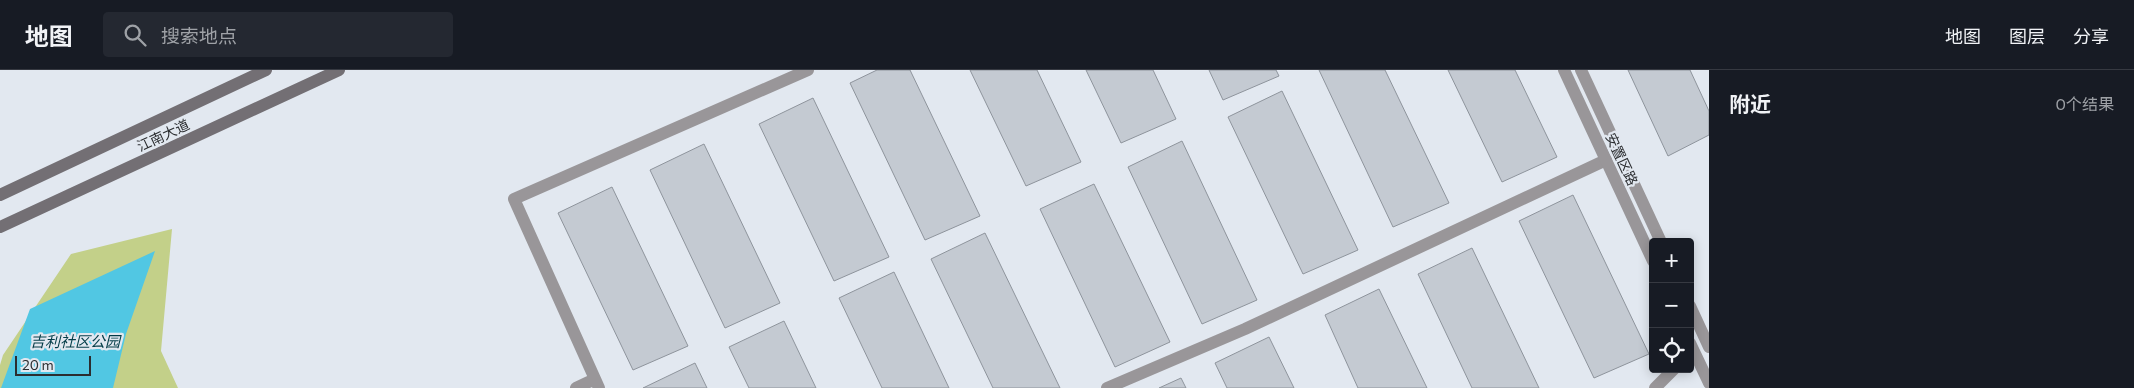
<!DOCTYPE html>
<html lang="zh">
<head>
<meta charset="utf-8">
<style>
	body { margin:0; font-family:Commissioner,"Noto Sans SC",sans-serif; background:#242831; color:#f1f3f6 }
	.controls { position:absolute; right:15px; bottom:15px; display:grid; overflow:hidden; border-radius:5px; box-shadow:0 2px 12px #0003 }
	.controls button { width:45px; height:45px; display:grid; place-items:center; padding:0; border:0; border-bottom:1px solid #363941; background:#171b24; color:#f1f3f6; font:25px sans-serif }
	.scale { position:absolute; left:15px; bottom:12px; width:76px; box-sizing:border-box; padding-left:5px; border:2px solid #2b2d30; border-top:0; font-size:14px; line-height:18px; white-space:nowrap; color:#2b2d30; -webkit-text-stroke:4px #e2e8f0; paint-order:stroke }
	.list { margin:0; padding:0; list-style:none }
	h2 { display:flex; justify-content:space-between; align-items:center; height:65px; margin:0; padding:0 20px; font-size:21px }
	h2 small { font-size:16px; font-weight:400; color:#9ea1a6 }
	.icon { flex:none; width:28px; height:28px; fill:none; stroke:currentColor; stroke-width:2; stroke-linecap:round; stroke-linejoin:round }
	.map { position:relative; flex:none; width:1709px; height:318px; overflow:hidden }
	header { display:flex; align-items:center; gap:30px; box-sizing:border-box; height:70px; padding:0 25px; background:#171b24; border-bottom:1px solid #363941 }
	header strong { font-size:24px }
	nav { display:flex; gap:28px; margin-inline-start:auto; font-size:18px }
	.search { width:350px; height:45px; background:#242831; display:flex; align-items:center; gap:12px; box-sizing:border-box; padding:0 18px; border-radius:5px; color:#9ea1a6; font-size:19px }
	main { display:flex }
	aside { flex:1; background:#171b24 }
	.map>svg:first-child { display:block }
</style>
</head>
<body>
<header>
<strong>地图</strong>
<div class="search"><svg class="icon" aria-label="search" viewBox="0 0 24 24"><circle cx="10" cy="10" r="6"/><path d="M15 15l6 6"/></svg>搜索地点</div>
<nav><a>地图</a><a>图层</a><a>分享</a></nav>
</header>
<main>
<div class="map">
<svg width="1709" height="318" viewBox="0 0 1709 318">
	<rect width="100%" height="100%" fill="#e2e8f0"/>
	<path fill="#c3d089" d="M172,159l-11,122 17,37h-178v-23l3,-10 68,-101z"/>
	<path fill="#51c7e3" d="M155,181l-29,83 -13,54h-112l29,-79z"/>
	<path fill="#c4cad2" stroke="#8e949c" d="M877,0h33l70,146 -55,24 -75,-157z
		M970,0h67l44,92 -55,24z
		M1086,0h67l23,49 -55,24z
		M1209,0h67l3,6 -56,24z
		M1319,0h66l64,133 -56,24z
		M1448,0h67l42,87 -55,25z
		M1628,0h62l19,41v24l-41,21z
		M1282,21l76,159 -55,24 -75,-157z
		M813,28l76,159 -55,24 -75,-157z
		M1182,71l75,159 -55,24 -74,-157z
		M704,74l76,159 -55,25 -75,-158z
		M1094,114l76,158 -55,25 -75,-158z
		M612,117l76,159 -55,24 -75,-157z
		M1573,125l76,159 -55,24 -75,-157z
		M985,163l75,155h-67l-62,-129z
		M1472,178l67,140h-67l-54,-114z
		M894,202l55,116h-67l-43,-90z
		M1379,219l48,99h-69l-33,-73z
		M784,251l32,67h-67l-20,-41z
		M1269,267l25,51h-67l-12,-25z
		M695,293l12,25h-64z
		M1181,308l5,10h-27z"/>
	<g fill="none" stroke-linecap="round" stroke-linejoin="round">
		<path stroke="#999699" stroke-width="12" d="M595,309l-81,-180 294,-129
			M576,318l19,-9 4,9
			M1107,318l138,-59 361,-169
			M1655,318l19,-19"/>
		<path stroke="#999699" stroke-width="12" d="M1564,0l89,191
			M1581,0l80,172
			M1690,236l19,41
			M1690,273l19,40"/>
		<path stroke="#736f74" stroke-width="12" d="M0,125l266,-125
			M0,157l339,-157"/>
	</g>
	<g text-anchor="middle" dominant-baseline="central" stroke-width="4.5" stroke-linejoin="round" paint-order="stroke">
		<g font-size="14" fill="#2b2d30" stroke="#e2e8f0">
			<text transform="translate(163 65) rotate(-25)">江南大道</text>
			<text transform="translate(1622 89) rotate(65)">安置区路</text>
		</g>
		<g font-size="15" font-style="italic" fill="#023b47" stroke="#e2e8f0">
			<text x="75" y="271">吉利社区公园</text>
		</g>
	</g>
</svg>
<div class="controls">
<button>+</button>
<button>−</button>
<button><svg class="icon" aria-label="locate" viewBox="0 0 24 24"><circle cx="12" cy="12" r="6"/><path d="M12 2v4M12 18v4M2 12h4M18 12h4"/></svg></button>
</div>
<div class="scale">20 m</div>
</div>
<aside>
<h2>附近<small>0个结果</small></h2>
<ul class="list">
</ul>
</aside>
</main>
</body>
</html>
